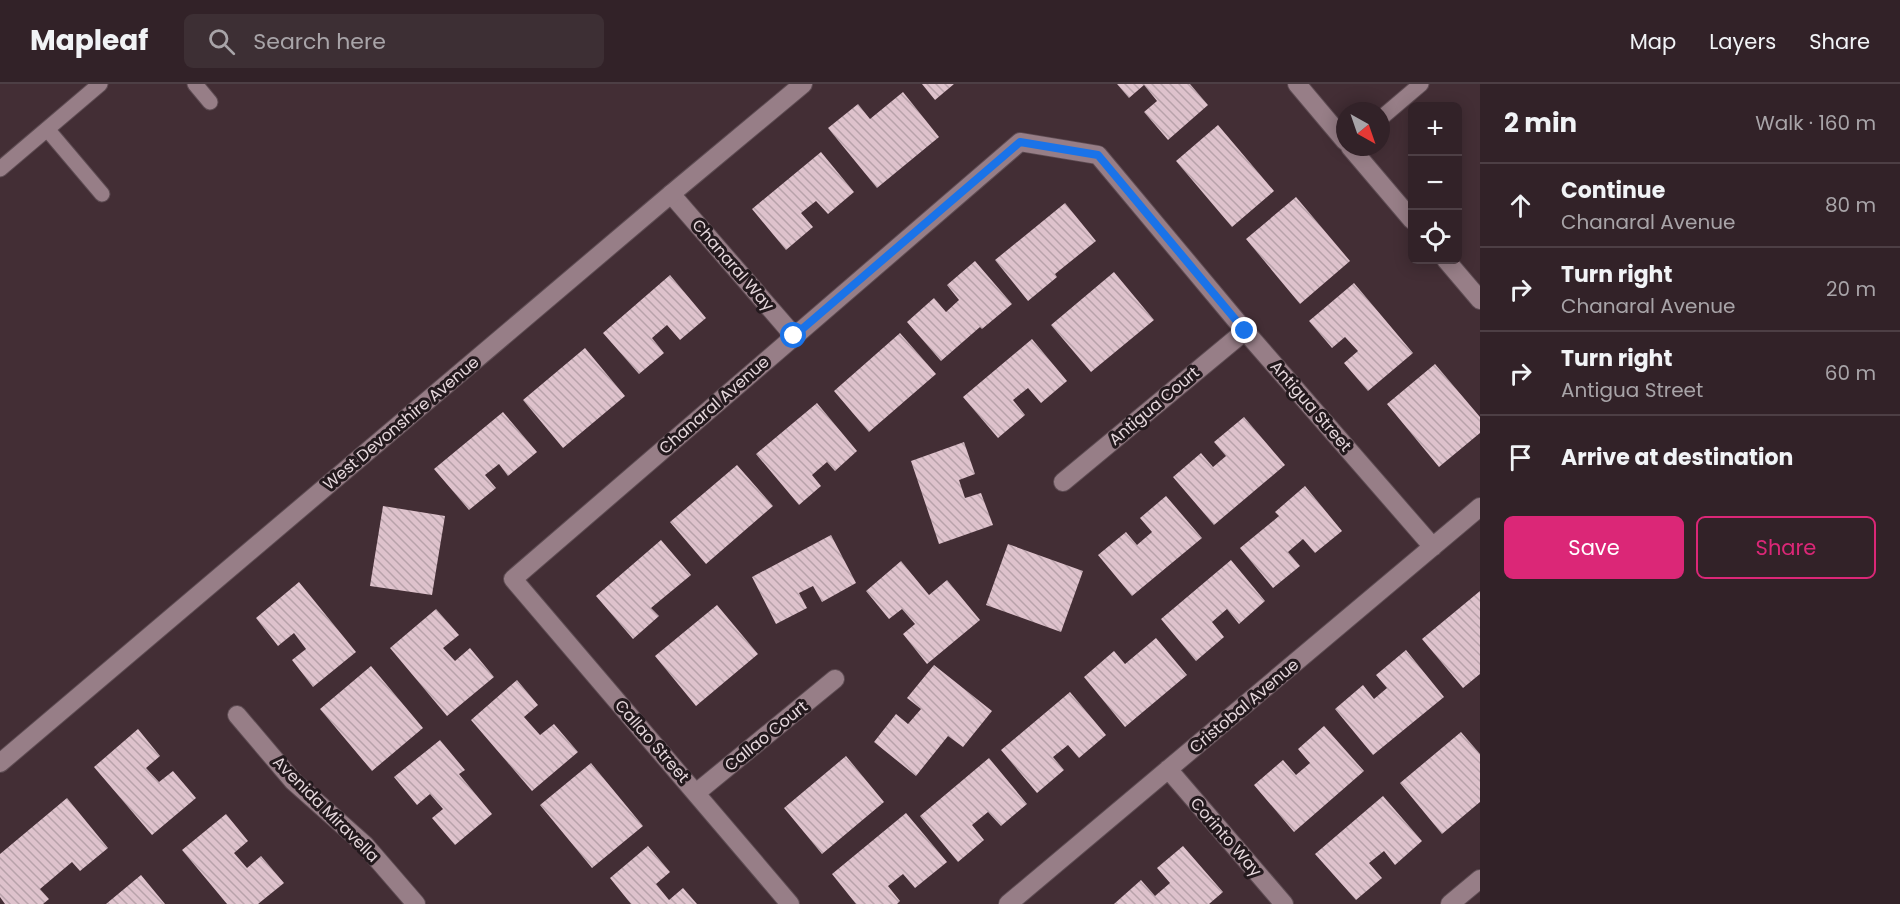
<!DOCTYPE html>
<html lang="en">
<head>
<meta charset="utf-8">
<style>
	body { margin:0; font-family:Poppins,sans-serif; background:#3d2f34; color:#f1f3f6 }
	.controls { position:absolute; right:18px; top:18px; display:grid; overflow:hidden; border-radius:9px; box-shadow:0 3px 15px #0003 }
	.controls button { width:54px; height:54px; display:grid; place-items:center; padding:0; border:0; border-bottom:2px solid #4d3f45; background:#322228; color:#f1f3f6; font:30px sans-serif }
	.compass { position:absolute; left:1336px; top:18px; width:54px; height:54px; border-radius:50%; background:#322228; box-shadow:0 3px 15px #0003; rotate:140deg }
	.stop { position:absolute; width:18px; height:18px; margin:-14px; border:4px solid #1a73e8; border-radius:50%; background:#fff }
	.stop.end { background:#1a73e8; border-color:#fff; box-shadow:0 2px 6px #0008 }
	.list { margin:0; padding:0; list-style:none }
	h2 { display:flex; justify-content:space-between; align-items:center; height:78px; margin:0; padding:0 24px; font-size:26px }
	h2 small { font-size:20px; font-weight:400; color:#a8a4a8 }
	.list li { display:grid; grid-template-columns:39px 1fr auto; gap:18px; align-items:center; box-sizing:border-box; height:84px; padding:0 24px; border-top:2px solid #4d3f45 }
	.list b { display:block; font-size:22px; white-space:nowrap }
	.list p { margin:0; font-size:20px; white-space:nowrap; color:#a8a4a8 }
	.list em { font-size:20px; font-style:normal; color:#a8a4a8 }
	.actions { display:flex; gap:12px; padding:18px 24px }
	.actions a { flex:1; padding:14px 0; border:2px solid #db2777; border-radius:9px; text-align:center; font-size:21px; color:#db2777 }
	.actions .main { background:#db2777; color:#fff }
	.icon { flex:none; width:33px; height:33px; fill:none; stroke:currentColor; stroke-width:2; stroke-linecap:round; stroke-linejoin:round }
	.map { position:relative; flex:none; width:1480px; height:820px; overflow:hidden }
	header { display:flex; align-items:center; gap:36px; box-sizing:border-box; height:84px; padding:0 30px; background:#322228; border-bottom:2px solid #4d3f45 }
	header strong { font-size:28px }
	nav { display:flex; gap:33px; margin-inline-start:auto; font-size:21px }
	.search { width:420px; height:54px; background:#3d2f34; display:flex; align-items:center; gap:15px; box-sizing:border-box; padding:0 21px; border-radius:9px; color:#a8a4a8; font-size:22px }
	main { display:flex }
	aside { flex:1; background:#322228 }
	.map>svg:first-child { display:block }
</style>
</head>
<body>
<header>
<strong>Mapleaf</strong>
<div class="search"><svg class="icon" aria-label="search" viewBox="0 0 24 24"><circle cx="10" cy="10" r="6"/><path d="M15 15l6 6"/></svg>Search here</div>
<nav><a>Map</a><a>Layers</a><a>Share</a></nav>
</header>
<main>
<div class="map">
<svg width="1480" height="820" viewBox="0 0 1480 820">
	<defs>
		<pattern id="building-back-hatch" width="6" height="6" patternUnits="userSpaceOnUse" patternTransform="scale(1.5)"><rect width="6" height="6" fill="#dec2cc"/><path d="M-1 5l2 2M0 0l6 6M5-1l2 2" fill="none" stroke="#b8a2aa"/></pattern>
	</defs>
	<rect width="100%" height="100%" fill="#432e35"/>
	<path fill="url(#building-back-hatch)" d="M922,0h32l-19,16z
		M1117,0h73l18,21 -40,35 -24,-28 13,-11 -13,-16 -15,13z
		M903,8l36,45 -62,51 -49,-60 30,-24 12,15z
		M1218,41l56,66 -42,36 -56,-66z
		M821,68l33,40 -26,22 -12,-13 -15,12 12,14 -27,23 -34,-41z
		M1296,113l54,64 -50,43 -54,-65z
		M1065,119l31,38 -41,33 2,3 -29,24 -33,-41z
		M975,177l37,43 -30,25 -2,-2 -39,34 -34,-39 27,-24 12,14 13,-12 -12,-15z
		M1114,188l40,48 -63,52 -40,-47z
		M670,191l36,43 -26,22 -13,-15 -15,13 12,15 -25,21 -36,-41z
		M1354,199l59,70 -45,38 -24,-28 14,-12 -13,-14 -13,11 -23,-27z
		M900,249l36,41 -67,58 -35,-41z
		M1032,255l35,42 -26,22 -13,-15 -15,12 12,15 -27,23 -35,-41z
		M585,264l40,48 -62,52 -40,-48z
		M1435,280l45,53v16l-41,34 -52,-63z
		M817,319l40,48 -22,20 -8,-9 -15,13 9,11 -22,19 -43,-51z
		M503,328l34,40 -29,24 -9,-12 -14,11 11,13 -27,22 -35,-41z
		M1244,333l41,48 -71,60 -41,-48 28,-24 12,14 13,-11 -12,-14z
		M964,358l11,32 -16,6 6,18 16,-5 12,32 -54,19 -28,-83z
		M737,381l36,41 -67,58 -36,-42z
		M1305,402l37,45 -27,22 -12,-14 -15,13 12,14 -27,22 -33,-40 39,-32 -4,-4z
		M1166,412l36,42 -70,58 -34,-41 28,-23 11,13 15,-13 -12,-14z
		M383,422l62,10 -13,79 -62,-9z
		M831,451l25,48 -34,19 -9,-16 -14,7 8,15 -31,16 -24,-47z
		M661,456l30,35 -40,33 8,8 -26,23 -37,-43z
		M1008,460l75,27 -22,61 -75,-27z
		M1231,476l34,41 -26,23 -12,-15 -15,13 12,15 -28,24 -35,-42z
		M901,477l28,34 18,-15 33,40 -53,44 -24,-30 12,-10 -13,-15 -13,10 -23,-28z
		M299,498l57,70 -43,35 -21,-27 14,-11 -12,-16 -16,13 -22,-28z
		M1480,507v83l-17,14 -41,-49z
		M717,521l41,49 -62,52 -41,-50z
		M436,525l23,26 -16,13 12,13 15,-13 24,29 -47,39 -57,-68z
		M1156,554l31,37 -62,52 -41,-50 30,-26 11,13z
		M1406,566l38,47 -71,58 -38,-46 28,-24 11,14 13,-11 -11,-13z
		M934,581l58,46 -29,36 -15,-11 -32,40 -42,-34 22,-28 12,10 13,-15 -14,-11z
		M371,582l52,62 -51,43 -52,-62z
		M517,596l21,25 -14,12 16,18 14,-11 24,28 -46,39 -61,-71z
		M1070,608l36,43 -27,23 -11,-13 -15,12 11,13 -27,23 -36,-43z
		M1324,642l40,45 -70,61 -40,-47 29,-25 13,15 14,-12 -12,-14z
		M138,645l22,27 -14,12 13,14 14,-11 23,27 -44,37 -58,-68z
		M1461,648l19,22v48l-38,32 -42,-51z
		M440,656l25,30 -6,4 33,40 -37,31 -23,-27 11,-9 -13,-15 -13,11 -23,-28z
		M846,672l38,46 -62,52 -38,-46z
		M989,674l38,46 -26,22 -13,-14 -16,13 12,15 -26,22 -38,-46z
		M591,679l52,63 -51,42 -52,-63z
		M1383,712l39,45 -27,24 -11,-14 -15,12 13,15 -26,22 -41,-46z
		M67,714l41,50 -28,23 -8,-9 -32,27 9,10 -6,5h-38l-5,-7v-43z
		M906,729l41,49 -32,26 -12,-14 -15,12 12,15 -3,3h-41l-24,-30z
		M226,730l22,27 -14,12 13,15 14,-12 23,27 -26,21h-31l-45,-54z
		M648,762l22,26 -14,12 13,16 14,-12 14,16h-66l-21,-26z
		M1183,762l40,46 -14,12h-95l27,-24 14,16 15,-13 -13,-15z
		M141,791l24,29h-59z"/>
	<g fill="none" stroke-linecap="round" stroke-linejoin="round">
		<defs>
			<path id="lane" d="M195,0l15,18
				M1381,34l40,-34
				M47,45l55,65
				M0,85l100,-85"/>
			<path id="street" d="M671,110l123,142
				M1063,398l182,-151
				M237,631l56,66 72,64 51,59
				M1168,685l116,135
				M696,709l139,-114
				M790,820l-277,-325 507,-437 78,13 147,176 188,216
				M1008,820l472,-397
				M1450,820l30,-25"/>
			<path id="secondary" d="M1297,0l48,57
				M1350,63l62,73
				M1446,176l34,40
				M0,679l671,-569 132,-110"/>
		</defs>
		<use href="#lane" stroke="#5e4c53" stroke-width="17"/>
		<use href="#street" stroke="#5e4c53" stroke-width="20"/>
		<use href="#secondary" stroke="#5e4c53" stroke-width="20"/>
		<use href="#lane" stroke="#977e87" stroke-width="15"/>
		<use href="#street" stroke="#977e87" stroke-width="18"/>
		<use href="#secondary" stroke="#977e87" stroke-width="18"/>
	</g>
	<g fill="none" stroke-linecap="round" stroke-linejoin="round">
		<path stroke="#1a73e8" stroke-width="8" d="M794,252l226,-194 78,13 147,176"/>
	</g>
	<g text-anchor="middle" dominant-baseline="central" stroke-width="6" stroke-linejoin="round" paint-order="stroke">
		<g font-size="16" fill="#e6d8dd" stroke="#23191d">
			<text transform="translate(733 181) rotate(49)">Chanaral Way</text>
			<text transform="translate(714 321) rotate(-41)">Chanaral Avenue</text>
			<text transform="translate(1154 322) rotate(-40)">Antigua Court</text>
			<text transform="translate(1311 322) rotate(49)">Antigua Street</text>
			<text transform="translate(401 339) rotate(-40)">West Devonshire Avenue</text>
			<text transform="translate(1244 622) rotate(-40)">Cristobal Avenue</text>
			<text transform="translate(766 652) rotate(-39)">Callao Court</text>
			<text transform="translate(652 657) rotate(49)">Callao Street</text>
			<text transform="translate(326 725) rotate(45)">Avenida Miravella</text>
			<text transform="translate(1226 753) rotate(49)">Corinto Way</text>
		</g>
	</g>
</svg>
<div class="controls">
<button>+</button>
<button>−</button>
<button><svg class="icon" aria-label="locate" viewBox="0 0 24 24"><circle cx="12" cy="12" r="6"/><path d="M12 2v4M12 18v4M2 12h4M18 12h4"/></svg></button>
</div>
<svg class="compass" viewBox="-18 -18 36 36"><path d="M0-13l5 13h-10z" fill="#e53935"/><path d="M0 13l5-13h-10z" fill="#a8a4a8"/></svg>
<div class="stop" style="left:794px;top:252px"></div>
<div class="stop end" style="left:1245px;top:247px"></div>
</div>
<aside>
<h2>2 min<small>Walk · 160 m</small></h2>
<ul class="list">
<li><svg class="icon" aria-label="ahead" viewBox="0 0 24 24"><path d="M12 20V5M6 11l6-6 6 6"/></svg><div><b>Continue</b><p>Chanaral Avenue</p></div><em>80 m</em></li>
<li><svg class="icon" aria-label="right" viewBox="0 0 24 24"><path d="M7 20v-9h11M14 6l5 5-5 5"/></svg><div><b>Turn right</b><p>Chanaral Avenue</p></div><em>20 m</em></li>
<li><svg class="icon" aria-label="right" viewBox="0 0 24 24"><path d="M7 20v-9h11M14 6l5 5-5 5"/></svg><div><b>Turn right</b><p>Antigua Street</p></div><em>60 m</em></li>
<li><svg class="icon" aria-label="arrive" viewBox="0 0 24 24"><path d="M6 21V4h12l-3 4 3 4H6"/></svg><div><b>Arrive at destination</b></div></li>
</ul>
<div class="actions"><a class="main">Save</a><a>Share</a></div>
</aside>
</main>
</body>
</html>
